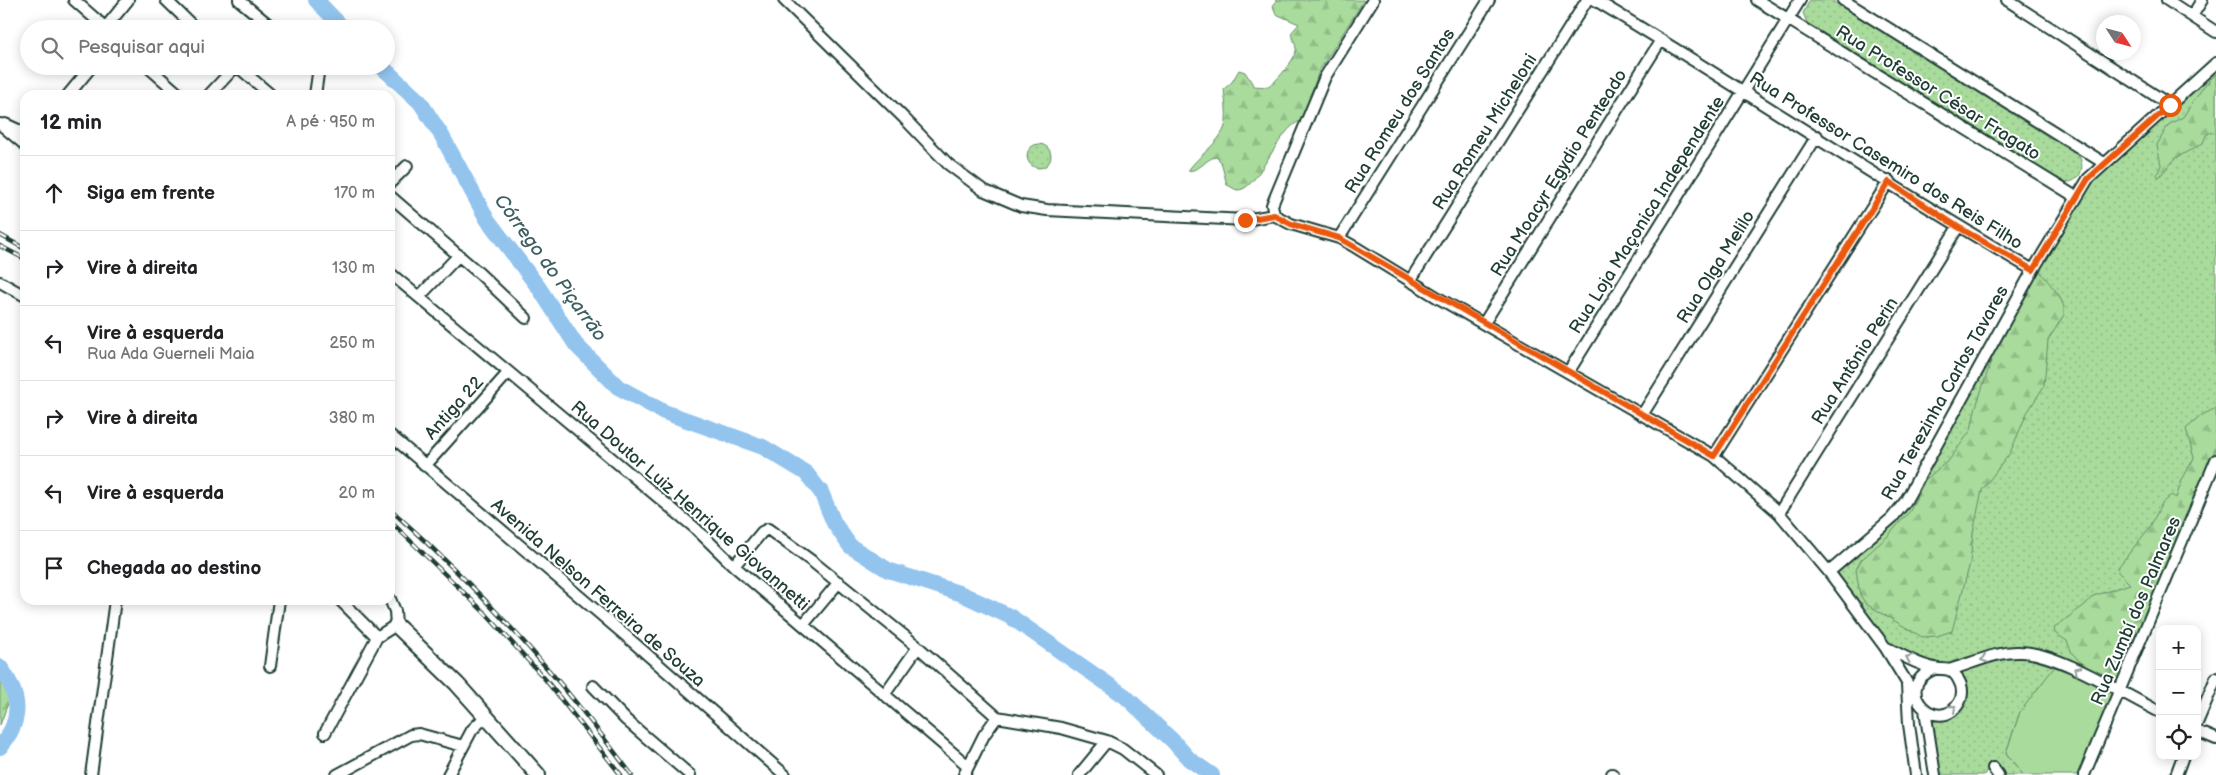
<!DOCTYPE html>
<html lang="pt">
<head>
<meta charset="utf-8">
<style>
	body { margin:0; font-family:"Balsamiq Sans",sans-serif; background:#f6f6f6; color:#202124 }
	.controls { position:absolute; right:15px; bottom:15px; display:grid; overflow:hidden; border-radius:10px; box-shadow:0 2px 12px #0003 }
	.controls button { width:45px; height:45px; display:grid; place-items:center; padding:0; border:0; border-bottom:1px solid #e0e0e0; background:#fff; color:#202124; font:25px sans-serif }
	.compass { position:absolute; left:2096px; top:15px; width:45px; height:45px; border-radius:50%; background:#fff; box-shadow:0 2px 12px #0003; rotate:126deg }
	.stop { position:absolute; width:15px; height:15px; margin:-11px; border:4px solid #ea580c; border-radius:50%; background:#fff }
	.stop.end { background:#ea580c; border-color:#fff; box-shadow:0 1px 5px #0008 }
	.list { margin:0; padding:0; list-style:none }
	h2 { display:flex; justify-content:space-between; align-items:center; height:65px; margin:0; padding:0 20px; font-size:21px }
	h2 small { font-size:16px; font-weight:400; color:#757577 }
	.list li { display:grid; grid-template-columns:32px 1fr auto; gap:15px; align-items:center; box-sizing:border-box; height:75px; padding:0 20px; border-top:1px solid #e0e0e0 }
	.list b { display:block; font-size:19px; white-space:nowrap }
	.list p { margin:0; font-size:16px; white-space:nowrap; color:#757577 }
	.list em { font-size:16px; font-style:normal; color:#757577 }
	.icon { flex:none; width:28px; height:28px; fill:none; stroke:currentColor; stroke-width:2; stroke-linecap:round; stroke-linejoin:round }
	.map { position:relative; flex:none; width:2216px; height:775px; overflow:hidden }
	.search { position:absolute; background:#fff; box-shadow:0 2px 12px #0003; left:20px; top:20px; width:375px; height:55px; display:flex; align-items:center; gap:12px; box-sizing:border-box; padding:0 18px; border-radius:28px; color:#757577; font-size:19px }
	.panel { position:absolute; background:#fff; box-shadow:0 2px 12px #0003; left:20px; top:90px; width:375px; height:515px; border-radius:15px }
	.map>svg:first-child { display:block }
</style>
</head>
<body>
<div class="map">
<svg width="2216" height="775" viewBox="0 0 2216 775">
	<defs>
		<pattern id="grass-dots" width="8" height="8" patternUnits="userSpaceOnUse" patternTransform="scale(1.25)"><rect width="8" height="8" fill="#a9db9c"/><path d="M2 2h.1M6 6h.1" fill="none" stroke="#91bd87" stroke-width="1.8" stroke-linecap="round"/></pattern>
		<pattern id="forest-firs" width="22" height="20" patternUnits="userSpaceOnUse" patternTransform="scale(1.25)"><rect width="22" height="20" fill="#a9db9c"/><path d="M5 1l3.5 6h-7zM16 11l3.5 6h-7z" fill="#91bd87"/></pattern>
	</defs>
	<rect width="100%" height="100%" fill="#fff"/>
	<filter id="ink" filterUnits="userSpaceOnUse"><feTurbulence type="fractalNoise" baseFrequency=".02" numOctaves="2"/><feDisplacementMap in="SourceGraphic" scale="10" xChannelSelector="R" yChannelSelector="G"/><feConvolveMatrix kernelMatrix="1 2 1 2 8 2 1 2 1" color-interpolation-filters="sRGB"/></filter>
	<g filter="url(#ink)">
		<path fill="url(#grass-dots)" stroke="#648c68" d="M1810,0h21l248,156c8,15 -2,29 -18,26l-254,-159 -4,-10z
			M2216,63v389l-94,233 -38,-11 -64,38 -14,41 17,22h-24l-8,-11 -7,11h-49l-9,-64 13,3 19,-11 -3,-28 60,-22 -66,17 -64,-23 -56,-75 63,-54 196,-339z
			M1027 156a12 12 0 1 1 24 0a12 12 0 1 1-24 0Z"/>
		<path fill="url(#forest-firs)" stroke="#648c68" d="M1277,0h87l-45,71 -17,49c-25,8 -44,72 -65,70 -3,-1 -7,-4 -10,-5l-6,-23 -5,-5c-12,2 -12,12 -28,14 10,-16 36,-30 38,-50 1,-10 -1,-21 -2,-32l8,-7 7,-12 6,2 9,14 14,1c8,-5 30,-30 28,-39 0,-4 -4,-10 -5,-15l8,-9 -23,-10 -3,-8z
			M2216,74v59l-5,-1 -5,3 -3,8 -27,15 -17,19 -2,-2 4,-10 -4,-20 11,-20 15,-8 21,-31z
			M2034,264l25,31 5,12v8l-16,25 -4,46 -17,27 -17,40 -28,37 -9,43 -3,30 -18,68 -15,5 -15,1 -56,-33 -6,-9 -4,-25 5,-10 26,-23 23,-26 15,-31 25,-21 21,-29 4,-20 18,-55 32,-83 5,-7z
			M2216,408v37l-5,17 -64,146 -13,44 -19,18 -9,4 -9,-1 -16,-10 -9,-10 -5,-12 -12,-8 -1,-5 32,-24 7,-8 37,-12 -12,-12 1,-6 31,-39 12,-24 9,-8 5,3 6,-18 12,-22 -8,-29 16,-14z
			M0,666l10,32 -10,27z"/>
		<path fill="#a9db9c" stroke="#648c68" d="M2059,661l61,31 -36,83h-61l-17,-22 14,-41z"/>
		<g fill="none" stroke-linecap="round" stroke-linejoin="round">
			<path stroke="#92c4ee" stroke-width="16" d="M316,0l28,29
				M381,66l39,36 22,34 45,83 52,69 37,57 42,42 46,25 99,35 43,26 15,19 13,31 16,23 38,24 74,24 49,23 114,79 48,45 16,18 23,16
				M0,667c21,29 23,53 0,80"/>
			<defs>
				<path id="street" d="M74,0l33,29
					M166,0l30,29
					M239,0l35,29
					M784,0l120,118 44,46 35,26 38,16 26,4 198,10 29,-5
					M1595,0c147,88 289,184 438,270
					M1757,0l319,197
					M1843,0l261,163
					M2007,0l163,105
					M2167,0l49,32
					M2192,16l10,-16
					M106,27l22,-27
					M147,66l33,29
					M237,66l34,29
					M314,66l4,8 -3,21
					M68,95l24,-29
					M209,95l27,-29
					M0,124l25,21
					M5,124l20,9
					M390,183l17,-17
					M390,196l90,78 46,44
					M1274,215l17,9 48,14 16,9 85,52 274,157 65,57 50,59 56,75 32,52
					M1274,215l-2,-10 53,-128 48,-77
					M1339,238l150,-238
					M390,273l305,255 39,38 233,199
					M1410,281l177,-281
					M0,282l25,14
					M419,297l40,-42
					M1484,323l177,-283
					M1569,371l231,-371
					M1642,415l175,-279
					M390,435l236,201 159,139
					M1714,456l175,-275
					M425,466l83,-93
					M1779,513l179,-286
					M734,566l28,-34 6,-3 45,33 105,85 79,70 64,11 46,13 16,8 33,26
					M1829,572l63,-54 13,-16 128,-232 55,-91 128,-116
					M340,600l37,37
					M803,625l36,-43
					M1885,647c15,7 32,18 49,21 5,2 10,0 15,2 4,2 8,6 10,11 4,6 4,15 0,22 -21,34 -70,-15 -25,-34
					M270,666l9,-66
					M1949,670c22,-6 48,-19 71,-18 37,0 105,43 140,60
					M1907,685l2,39 7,51
					M593,686l33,34 64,55
					M884,695l34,-48
					M1925,710l10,65
					M2197,723l19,-45
					M2197,731l19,8
					M325,733l52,-96 19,-12 -1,-14 -5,-12
					M1993,768l5,7
					M1612,774l1,1
					M91,775l24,-175
					M337,775l74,-40 8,-1 44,12
					M448,775l24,-45 13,-13
					M964,775l20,-40 13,-18
					M1079,775l28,-34
					M2084,775l132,-315
					M2176,775l7,-19"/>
				<path id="secondary" d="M396,625l61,59 81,91"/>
			</defs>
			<use href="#street" stroke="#1f3d34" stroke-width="14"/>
			<use href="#secondary" stroke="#1f3d34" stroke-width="18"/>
			<use href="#street" stroke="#fff" stroke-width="10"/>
			<use href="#secondary" stroke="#fff" stroke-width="14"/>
			<defs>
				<path id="rail" d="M0,235l25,14
					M0,246l25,13
					M390,509c57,51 112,106 162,165 28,32 54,67 80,101
					M390,521l95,92 60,66 76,96"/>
			</defs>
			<use href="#rail" stroke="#1f3d34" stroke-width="4.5"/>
			<use href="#rail" stroke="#fff" stroke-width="2.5" stroke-dasharray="8" stroke-linecap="butt"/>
		</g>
		<defs><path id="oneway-chevron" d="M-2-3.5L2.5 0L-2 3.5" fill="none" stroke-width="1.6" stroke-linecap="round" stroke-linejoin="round" transform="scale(1.25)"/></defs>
		<g stroke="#8f9e9a">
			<use href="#oneway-chevron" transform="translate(1909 658) rotate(-156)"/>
			<use href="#oneway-chevron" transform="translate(1984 659) rotate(162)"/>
			<use href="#oneway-chevron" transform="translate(2077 670) rotate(-153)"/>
			<use href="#oneway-chevron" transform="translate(1953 708) rotate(-41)"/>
		</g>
	</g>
	<g fill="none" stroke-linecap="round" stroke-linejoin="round" filter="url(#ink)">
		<path stroke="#ea580c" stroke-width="6" d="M1245,220l29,-5 17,9 48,14 375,218 175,-274 69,45 75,43 55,-91 82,-74"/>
	</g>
	<g text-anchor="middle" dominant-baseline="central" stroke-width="4" stroke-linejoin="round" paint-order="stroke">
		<g font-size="18" fill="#1f3d34" stroke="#fff">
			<text transform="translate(1938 93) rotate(32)">Rua Professor César Fragato</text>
			<text transform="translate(1400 111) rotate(-58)">Rua Romeu dos Santos</text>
			<text transform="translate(1485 132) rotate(-58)">Rua Romeu Micheloni</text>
			<text transform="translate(1886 161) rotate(32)">Rua Professor Casemiro dos Reis Filho</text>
			<text transform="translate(1559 173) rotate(-58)">Rua Moacyr Egydio Penteado</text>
			<text transform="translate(1647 215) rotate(-58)">Rua Loja Maçonica Independente</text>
			<text transform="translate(1716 267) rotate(-58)">Rua Olga Melilo</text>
			<text transform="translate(1855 361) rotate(-58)">Rua Antônio Perin</text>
			<text transform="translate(1945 393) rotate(-61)">Rua Terezinha Carlos Tavares</text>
			<text transform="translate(454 408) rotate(-48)">Antiga 22</text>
			<text transform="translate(690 506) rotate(41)">Rua Doutor Luiz Henrique Giovannetti</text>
			<text transform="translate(598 593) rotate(41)">Avenida Nelson Ferreira de Souza</text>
			<text transform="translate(2136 611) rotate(-67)">Rua Zumbí dos Palmares</text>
		</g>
		<g font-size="19" font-style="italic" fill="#3c5f62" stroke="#fff">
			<text transform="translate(550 268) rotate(54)">Córrego do Piçarrão</text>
		</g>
	</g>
</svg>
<div class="controls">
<button>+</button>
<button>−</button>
<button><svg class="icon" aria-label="locate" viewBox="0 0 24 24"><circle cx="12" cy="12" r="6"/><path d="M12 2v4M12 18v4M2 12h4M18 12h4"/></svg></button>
</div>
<svg class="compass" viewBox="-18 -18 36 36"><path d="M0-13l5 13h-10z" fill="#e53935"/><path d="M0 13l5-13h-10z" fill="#757577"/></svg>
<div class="stop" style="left:2170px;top:105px"></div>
<div class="stop end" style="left:1245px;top:220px"></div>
<div class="search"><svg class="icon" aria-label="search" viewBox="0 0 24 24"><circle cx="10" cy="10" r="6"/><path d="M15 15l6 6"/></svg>Pesquisar aqui</div>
<section class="panel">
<h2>12 min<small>A pé · 950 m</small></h2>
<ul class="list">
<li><svg class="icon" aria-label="ahead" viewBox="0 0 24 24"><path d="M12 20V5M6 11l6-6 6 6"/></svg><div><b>Siga em frente</b></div><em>170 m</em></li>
<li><svg class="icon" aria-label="right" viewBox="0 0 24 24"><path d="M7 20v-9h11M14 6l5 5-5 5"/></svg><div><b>Vire à direita</b></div><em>130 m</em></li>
<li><svg class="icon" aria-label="left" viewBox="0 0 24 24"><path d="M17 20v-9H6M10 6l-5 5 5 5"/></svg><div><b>Vire à esquerda</b><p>Rua Ada Guerneli Maia</p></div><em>250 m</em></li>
<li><svg class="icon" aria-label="right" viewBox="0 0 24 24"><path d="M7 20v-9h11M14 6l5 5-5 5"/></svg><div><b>Vire à direita</b></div><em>380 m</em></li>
<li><svg class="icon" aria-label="left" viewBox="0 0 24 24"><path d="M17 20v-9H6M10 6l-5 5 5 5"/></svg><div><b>Vire à esquerda</b></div><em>20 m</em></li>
<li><svg class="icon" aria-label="arrive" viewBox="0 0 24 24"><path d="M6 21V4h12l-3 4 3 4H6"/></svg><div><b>Chegada ao destino</b></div></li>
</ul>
</section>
</div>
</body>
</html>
